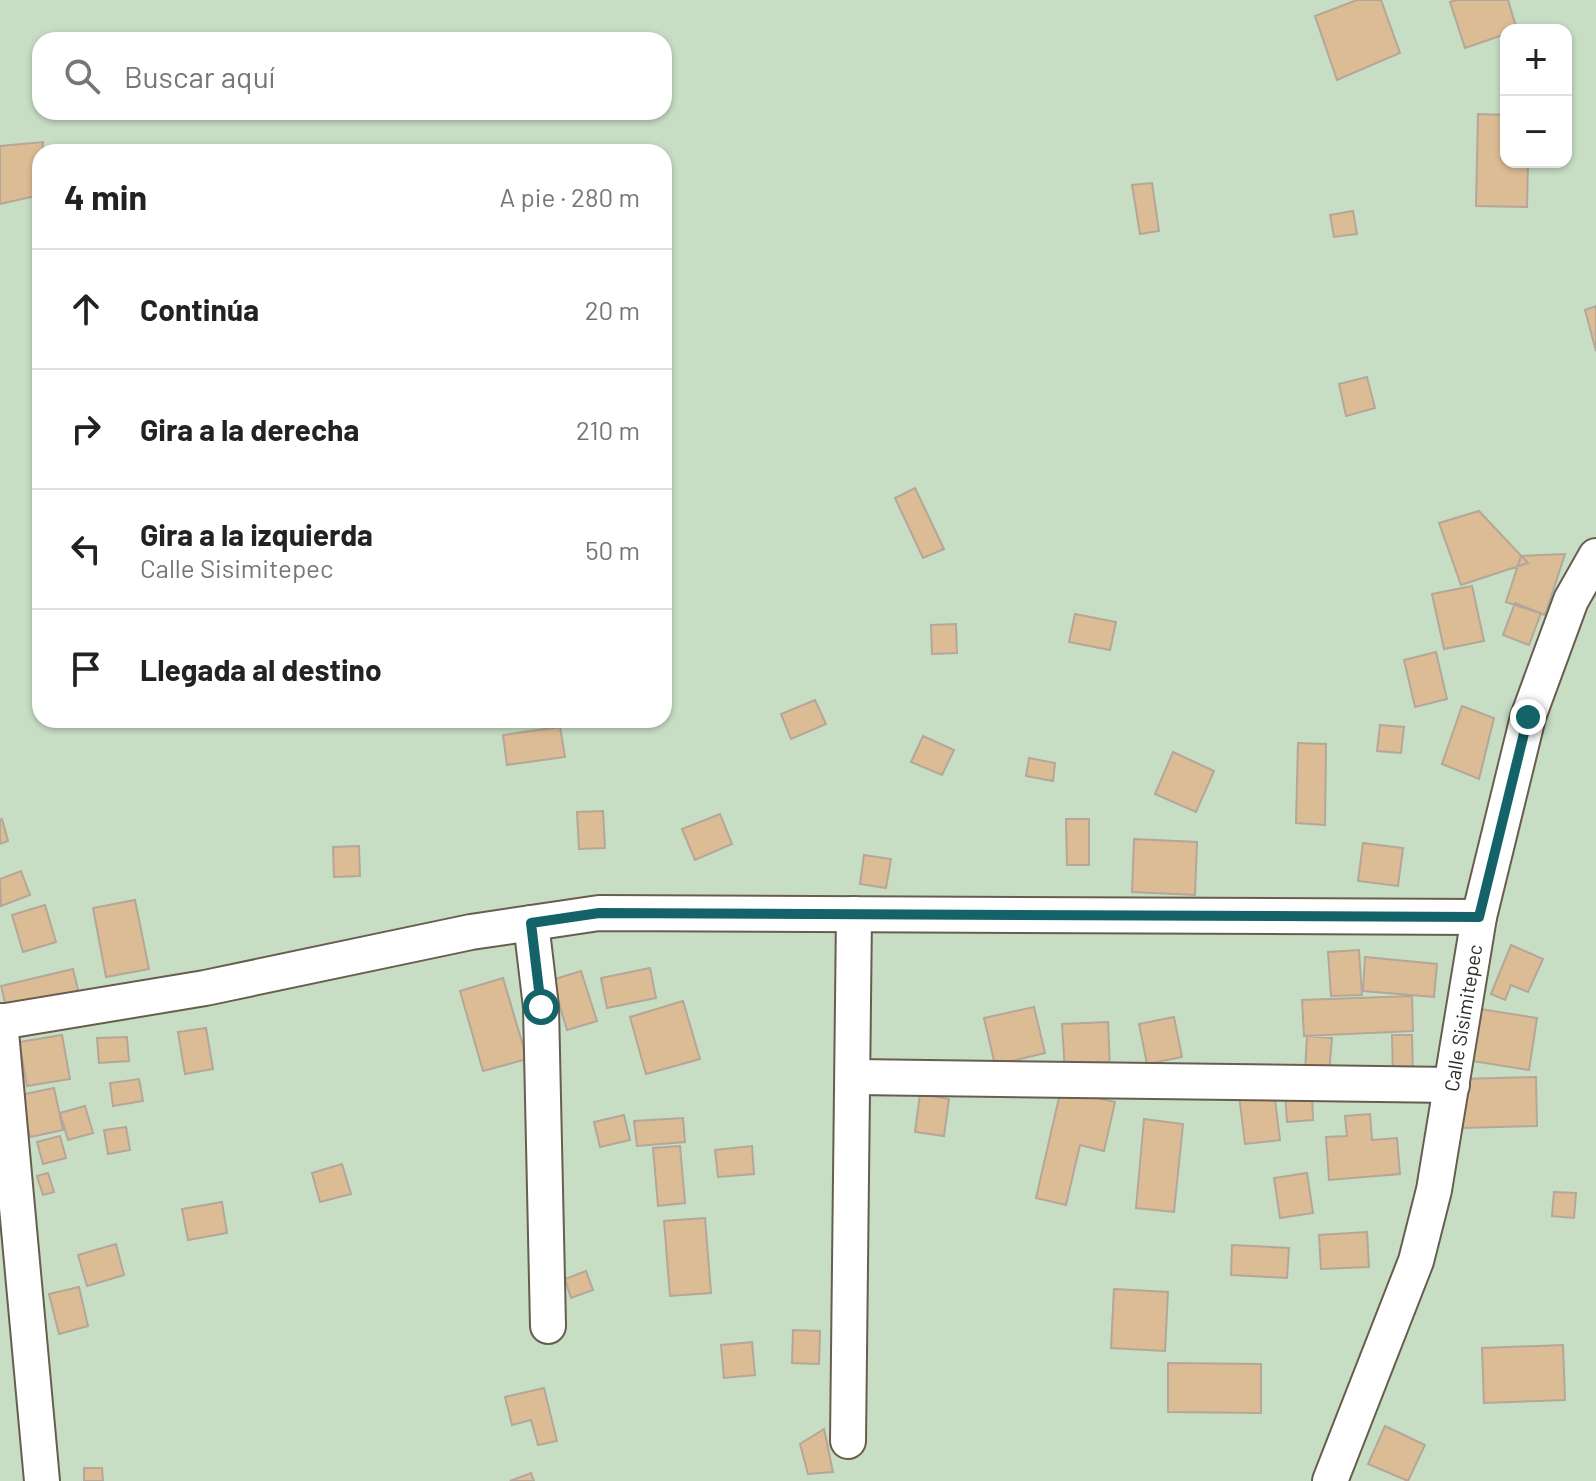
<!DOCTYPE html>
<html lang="es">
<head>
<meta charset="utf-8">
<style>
	body { margin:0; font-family:Barlow,sans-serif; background:#f2f2f2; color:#222 }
	.controls { position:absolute; right:24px; top:24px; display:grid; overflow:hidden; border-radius:16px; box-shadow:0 2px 6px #0004 }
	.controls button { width:72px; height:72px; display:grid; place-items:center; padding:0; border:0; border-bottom:2px solid #e0e0e0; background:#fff; color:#222; font:40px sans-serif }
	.stop { position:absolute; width:24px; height:24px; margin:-18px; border:6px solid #146369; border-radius:50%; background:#fff }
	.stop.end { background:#146369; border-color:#fff; box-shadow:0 2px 8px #0008 }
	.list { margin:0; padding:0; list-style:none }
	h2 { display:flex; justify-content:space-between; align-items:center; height:104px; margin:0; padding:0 32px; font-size:34px }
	h2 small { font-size:26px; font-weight:400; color:#767676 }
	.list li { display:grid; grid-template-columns:52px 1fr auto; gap:24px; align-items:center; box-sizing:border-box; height:120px; padding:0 32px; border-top:2px solid #e0e0e0 }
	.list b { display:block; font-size:30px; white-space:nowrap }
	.list p { margin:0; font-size:26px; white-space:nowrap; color:#767676 }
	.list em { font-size:26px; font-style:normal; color:#767676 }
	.icon { flex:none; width:44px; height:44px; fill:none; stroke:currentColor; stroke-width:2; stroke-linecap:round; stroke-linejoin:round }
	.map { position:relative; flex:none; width:1596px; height:1481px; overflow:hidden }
	.search { position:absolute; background:#fff; box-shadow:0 2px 6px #0004; left:32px; top:32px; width:640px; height:88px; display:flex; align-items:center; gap:20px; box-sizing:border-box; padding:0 28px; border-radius:24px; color:#767676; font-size:30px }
	.panel { position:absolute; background:#fff; box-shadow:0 2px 6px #0004; left:32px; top:144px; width:640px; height:584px; border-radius:24px }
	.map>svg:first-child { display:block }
</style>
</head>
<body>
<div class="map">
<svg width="1596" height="1481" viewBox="0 0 1596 1481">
	<rect width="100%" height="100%" fill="#f1e3d4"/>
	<path fill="#c7ddc4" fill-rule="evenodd" d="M0,0h1596v1481h-1596zM1506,30h60v132h-60zM40,40h624v72h-624zM40,152h624v568h-624z"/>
	<path fill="#dcbc95" stroke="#b4a799" stroke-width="2" d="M1357,0h24l19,53 -63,27 -22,-64z
		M1456,0h52l9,30h-11v4l-41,14 -15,-46z
		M1478,114l28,1v47h22l-1,45 -51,-1z
		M43,142l-3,53 -40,9v-58z
		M1152,183l7,48 -19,3 -8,-49z
		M1353,211l4,23 -23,3 -4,-22z
		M1596,306v45l-11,-41z
		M1367,377l8,31 -29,8 -7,-32z
		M915,488l29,61 -21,9 -28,-60z
		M1479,511l49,52 -67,22 -22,-62z
		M1565,554l-20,61 -39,-13 15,-46z
		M1472,586l12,55 -40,8 -12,-55z
		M1515,603l26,10 -12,32 -26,-10z
		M1075,614l41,8 -6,28 -41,-8z
		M956,624l1,29 -25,1 -1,-29z
		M1436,652l11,47 -32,8 -11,-47z
		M815,700l11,24 -35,15 -10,-25z
		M1462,706l32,12 -15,61 -37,-15z
		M1380,725l24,2 -3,26 -24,-2z
		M560,727l5,30 -58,8 -4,-30z
		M923,736l31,14 -12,25 -31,-13z
		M1298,743l28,1 -1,81 -29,-2z
		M1173,752l41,19 -18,41 -41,-18z
		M1029,758l26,5 -2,18 -27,-5z
		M603,811l2,37 -26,1 -2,-37z
		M720,814l12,30 -37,16 -13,-31z
		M2,819l6,22 -8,3v-24z
		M1066,819h23v46h-22z
		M1134,839l63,3 -2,53 -63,-3z
		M1363,843l40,5 -5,38 -40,-5z
		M359,846l1,30 -26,1 -1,-30z
		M864,855l27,4 -5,29 -26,-4z
		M21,871l9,24 -29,11 -1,-27z
		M135,900l14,69 -43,8 -13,-69z
		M45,905l11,37 -33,10 -11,-37z
		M1511,945l32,14 -15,33 -17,-7 -6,15 -14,-6z
		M1359,950l3,45 -31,1 -3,-44z
		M1365,957l72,7 -3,33 -71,-6z
		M650,968l6,30 -49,10 -6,-30z
		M73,969l6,25 -72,17 -6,-25z
		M581,971l16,50 -30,9 -15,-50z
		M503,978l24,81 -44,12 -23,-80z
		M1412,996l1,35 -109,5 -2,-36z
		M683,1001l17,58 -54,15 -16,-57z
		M1034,1007l11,46 -50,12 -11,-47z
		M1480,1009l57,9 -8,52 -57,-9z
		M1174,1017l8,40 -35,7 -8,-40z
		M1108,1022l2,47 -45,3 -3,-48z
		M206,1028l7,41 -28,5 -7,-42z
		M62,1035l8,44 -43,7 -8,-44z
		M1392,1035h20l1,44h-20z
		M1307,1036l25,2 -3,36 -24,-2z
		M127,1037l2,24 -30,2 -2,-25z
		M1536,1077l1,49 -76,2 -1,-49z
		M139,1079l4,22 -30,5 -3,-23z
		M54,1088l9,42 -33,7 -10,-42z
		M1061,1089l54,13 -11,49 -24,-6 -14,60 -30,-7z
		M1274,1091l6,49 -35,4 -6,-49z
		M1312,1093l1,27 -26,2 -2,-28z
		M920,1094l29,5 -5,37 -29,-4z
		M85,1106l8,27 -25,7 -8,-27z
		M1370,1114l2,26 25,-2 3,36 -71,6 -3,-43 21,-1 -2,-20z
		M624,1115l6,25 -30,7 -6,-25z
		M683,1118l2,24 -48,4 -3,-25z
		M1144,1119l39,5 -9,88 -38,-4z
		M126,1127l4,23 -22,4 -4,-24z
		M60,1136l6,22 -23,6 -6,-22z
		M680,1146l5,57 -27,3 -5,-58z
		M752,1146l2,28 -36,3 -3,-27z
		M342,1164l9,30 -31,8 -8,-29z
		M48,1173l6,19 -11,3 -6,-19z
		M1307,1173l6,40 -33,5 -6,-40z
		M1554,1192l22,1 -2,25 -22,-2z
		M222,1202l5,31 -39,7 -6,-31z
		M705,1218l6,75 -41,3 -6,-75z
		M1367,1232l2,35 -48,2 -2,-34z
		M116,1244l8,31 -37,11 -9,-31z
		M1232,1245l57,3 -2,30 -56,-3z
		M586,1271l7,19 -22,8 -6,-19z
		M79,1287l9,39 -29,8 -10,-40z
		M1114,1289l54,3 -3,59 -54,-3z
		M793,1330l27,1 -1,33 -27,-1z
		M752,1342l3,33 -31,3 -3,-33z
		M1563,1345l2,55 -81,3 -2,-55z
		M1168,1363l93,1v49l-93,-1z
		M544,1388l13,53 -19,4 -7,-25 -19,5 -7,-28z
		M1385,1426l40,19 -17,36 -40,-17z
		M824,1429l9,43 -25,2 -8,-30z
		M84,1468h18l1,13h-19z
		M531,1473l3,8h-24z"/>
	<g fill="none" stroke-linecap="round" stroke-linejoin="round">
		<defs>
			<g id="minor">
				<path d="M531,923l10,84 7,319"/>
				<path d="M0,1021l42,460"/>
				<path d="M0,1022l205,-34 266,-56 128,-19 880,4"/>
				<path d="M855,1077l597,8"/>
				<path d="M848,1441l6,-527"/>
				<path id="s1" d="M1330,1481l86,-220 18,-71 45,-273 49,-200 43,-117 25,-44"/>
			</g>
		</defs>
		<use href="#minor" stroke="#685d4f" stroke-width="38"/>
		<use href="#minor" stroke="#fff" stroke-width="34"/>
	</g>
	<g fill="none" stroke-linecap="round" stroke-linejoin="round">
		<path stroke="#146369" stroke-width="10" d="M541,1007l-10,-84 68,-10 880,4 49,-200"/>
	</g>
	<g text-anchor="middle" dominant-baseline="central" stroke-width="6" stroke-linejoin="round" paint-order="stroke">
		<g font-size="20" fill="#312c26" stroke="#fff">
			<text stroke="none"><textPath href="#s1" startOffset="484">Calle Sisimitepec</textPath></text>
		</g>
	</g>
</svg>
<div class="controls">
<button>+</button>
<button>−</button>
</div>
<div class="stop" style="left:541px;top:1007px"></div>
<div class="stop end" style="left:1528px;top:717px"></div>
<div class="search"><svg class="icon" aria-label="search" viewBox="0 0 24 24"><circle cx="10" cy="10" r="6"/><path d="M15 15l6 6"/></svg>Buscar aquí</div>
<section class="panel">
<h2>4 min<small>A pie · 280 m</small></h2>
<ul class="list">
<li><svg class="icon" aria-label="ahead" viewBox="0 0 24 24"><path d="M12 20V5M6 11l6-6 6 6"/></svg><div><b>Continúa</b></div><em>20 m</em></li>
<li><svg class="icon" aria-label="right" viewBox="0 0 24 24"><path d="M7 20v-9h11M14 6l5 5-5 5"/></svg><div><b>Gira a la derecha</b></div><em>210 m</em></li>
<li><svg class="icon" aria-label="left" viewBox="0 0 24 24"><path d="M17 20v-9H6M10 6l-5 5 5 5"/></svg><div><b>Gira a la izquierda</b><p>Calle Sisimitepec</p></div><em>50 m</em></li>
<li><svg class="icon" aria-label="arrive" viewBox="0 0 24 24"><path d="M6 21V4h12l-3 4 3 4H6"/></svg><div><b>Llegada al destino</b></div></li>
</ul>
</section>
</div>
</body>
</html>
